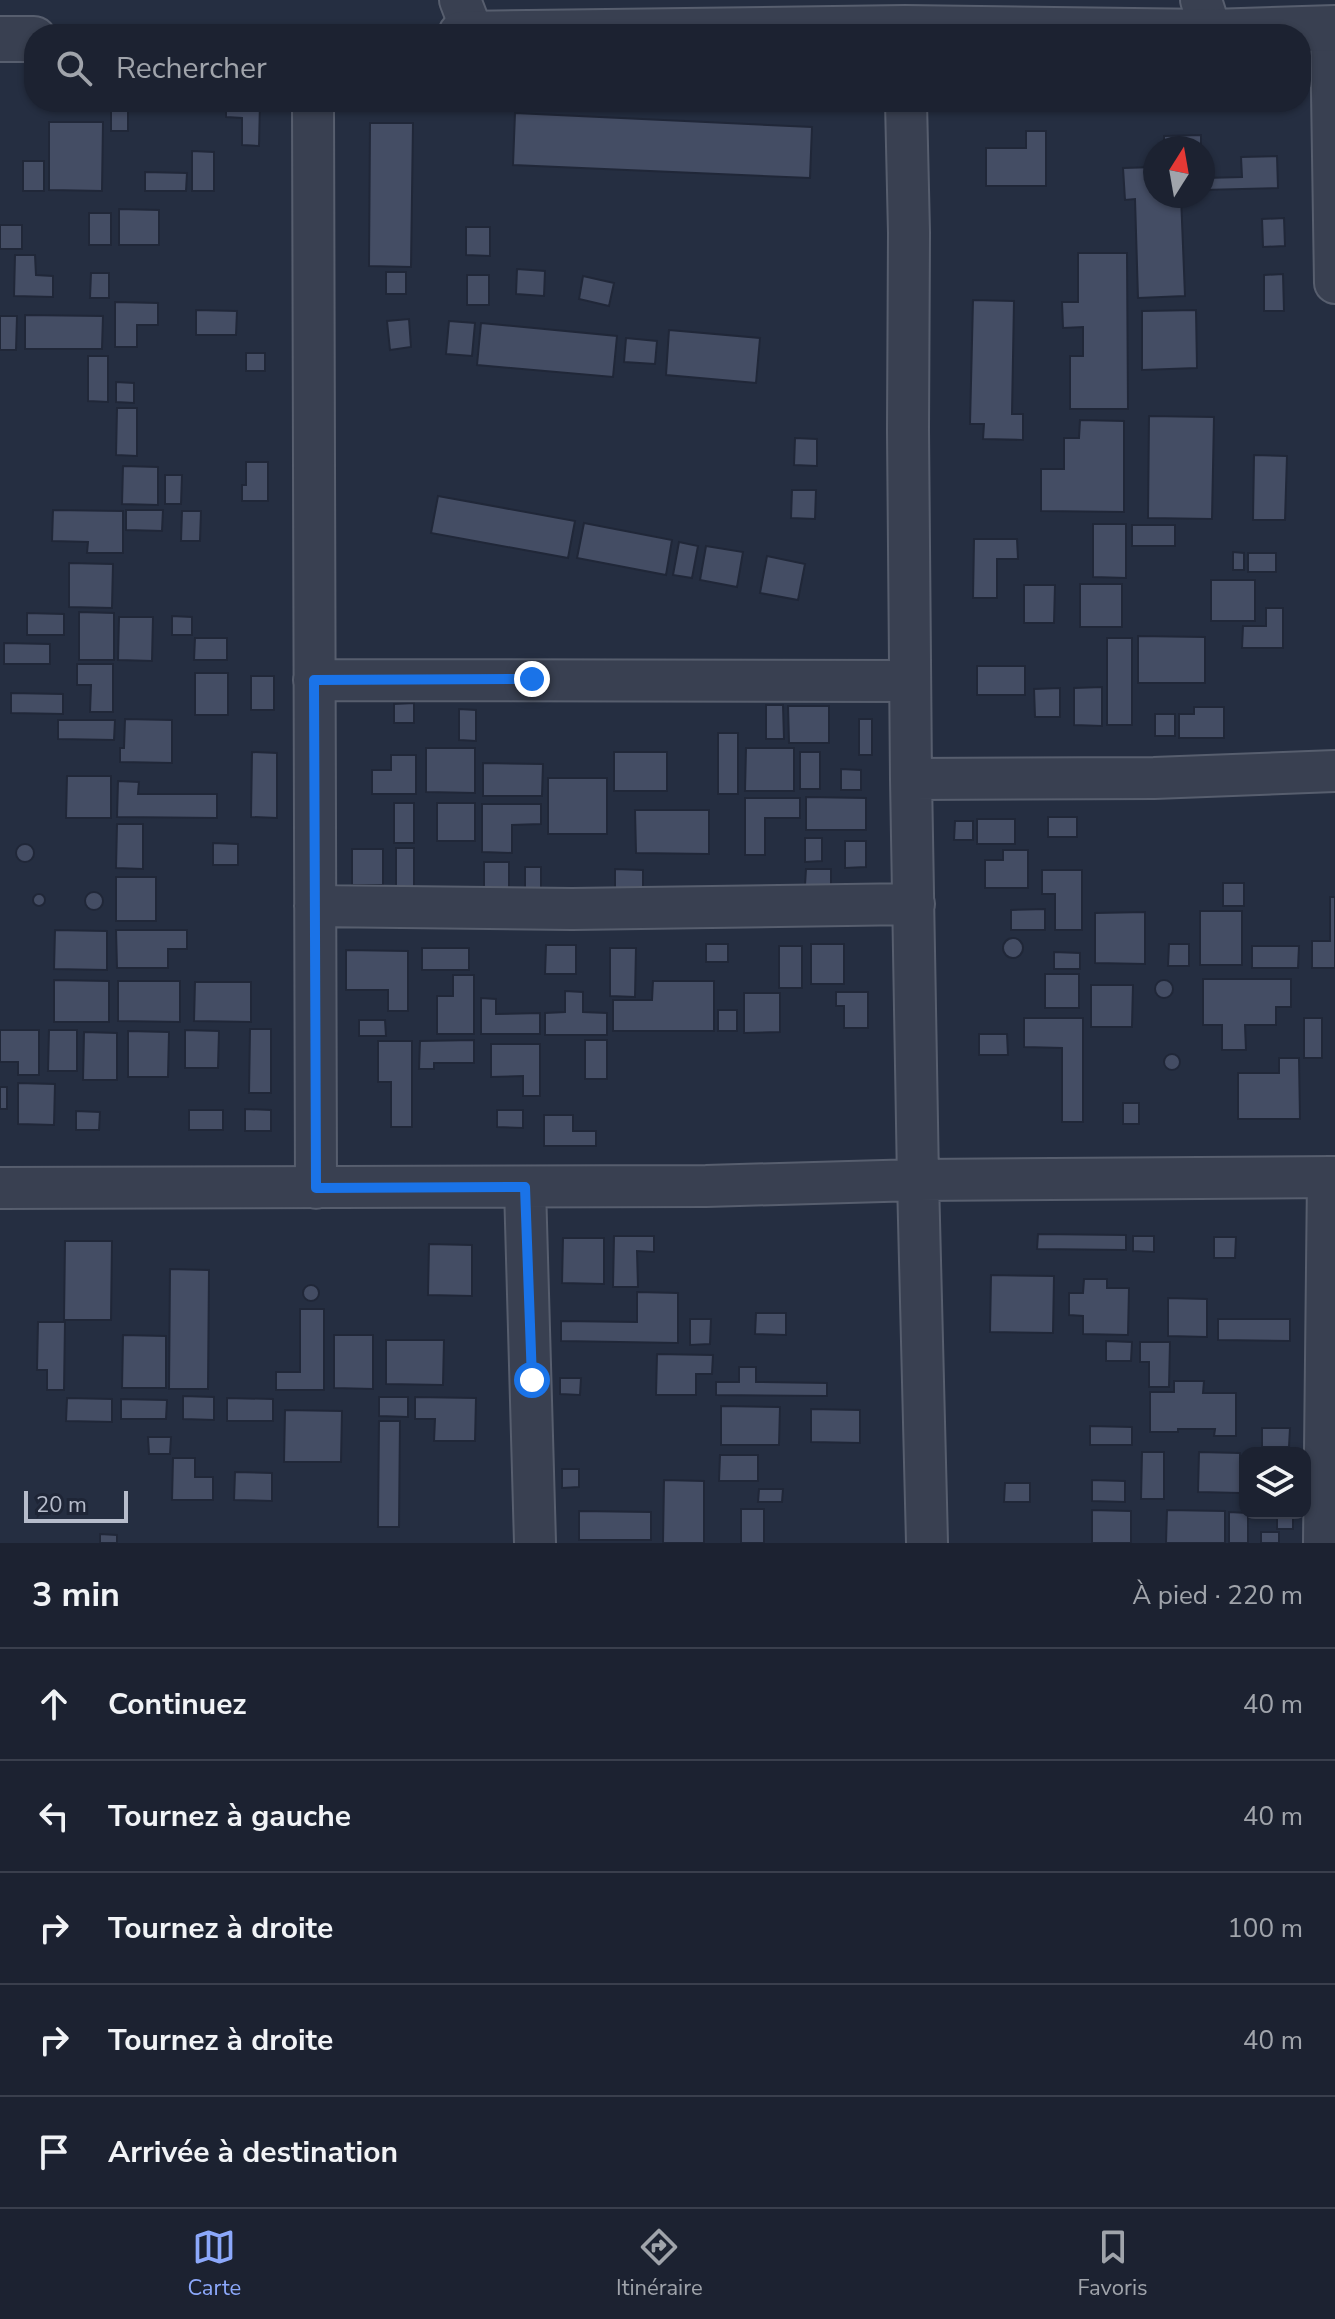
<!DOCTYPE html>
<html lang="fr">
<head>
<meta charset="utf-8">
<style>
	body { margin:0; font-family:"Nunito Sans",sans-serif; background:#292f3d; color:#f1f3f6 }
	.controls { position:absolute; right:24px; bottom:24px; display:grid; overflow:hidden; border-radius:16px; box-shadow:0 2px 6px #0004 }
	.controls button { width:72px; height:72px; display:grid; place-items:center; padding:0; border:0; border-bottom:2px solid #3a3f4d; background:#1c2231; color:#f1f3f6; font:40px sans-serif }
	.compass { position:absolute; left:1143px; top:136px; width:72px; height:72px; border-radius:50%; background:#1c2231; box-shadow:0 2px 6px #0004; rotate:11deg }
	.scale { position:absolute; left:24px; bottom:20px; width:104px; box-sizing:border-box; padding-left:8px; border:4px solid #b6bccb; border-top:0; font-size:22px; line-height:28px; white-space:nowrap; color:#b6bccb; -webkit-text-stroke:6px #1e2536; paint-order:stroke }
	.stop { position:absolute; width:24px; height:24px; margin:-18px; border:6px solid #1a73e8; border-radius:50%; background:#fff }
	.stop.end { background:#1a73e8; border-color:#fff; box-shadow:0 2px 8px #0008 }
	.list { margin:0; padding:0; list-style:none }
	h2 { display:flex; justify-content:space-between; align-items:center; height:104px; margin:0; padding:0 32px; font-size:34px }
	h2 small { font-size:26px; font-weight:400; color:#a0a4ab }
	.list li { display:grid; grid-template-columns:52px 1fr auto; gap:24px; align-items:center; box-sizing:border-box; height:112px; padding:0 32px; border-top:2px solid #3a3f4d }
	.list b { display:block; font-size:30px; white-space:nowrap }
	.list em { font-size:26px; font-style:normal; color:#a0a4ab }
	.icon { flex:none; width:44px; height:44px; fill:none; stroke:currentColor; stroke-width:2; stroke-linecap:round; stroke-linejoin:round }
	.map { position:relative; flex:none; width:1335px; height:1543px; overflow:hidden }
	.search { position:absolute; background:#1c2231; box-shadow:0 2px 6px #0004; left:24px; right:24px; top:24px; height:88px; display:flex; align-items:center; gap:20px; box-sizing:border-box; padding:0 28px; border-radius:32px; color:#a0a4ab; font-size:30px }
	.sheet { height:664px; background:#1c2231 }
	nav { display:flex; justify-content:space-around; align-items:center; box-sizing:border-box; height:112px; border-top:2px solid #3a3f4d; background:#1c2231; font-size:22px; color:#a0a4ab }
	nav a { display:grid; justify-items:center; gap:4px }
	nav .on { color:#8ca8fa }
	.map>svg:first-child { display:block }
</style>
</head>
<body>
<div class="map">
<svg width="1335" height="1543" viewBox="0 0 1335 1543">
	<rect width="100%" height="100%" fill="#252e41"/>
	<path fill="#444d64" stroke="#202738" stroke-width="2" d="M111,102h36v7h-19v22h-17z
		M154,102h34v9l-33,-1z
		M226,102h34l-1,44 -17,-1v-27l-16,-1z
		M1062,102h42l1,6 -43,2z
		M515,113l297,14 -2,51 -297,-13z
		M49,122h54l-1,69 -53,-1z
		M370,123h43l-2,144 -42,-1z
		M1026,131h20v55h-60v-38h40z
		M1201,135v13h-37v-12z
		M192,151l22,1v39h-22z
		M1277,156l1,32 -75,2v-12l39,-1 -1,-20z
		M23,161h21v30h-21z
		M1155,167v29h26l4,100 -47,2 -3,-99 -10,1 -2,-32z
		M145,172l42,1 -1,18h-41z
		M119,209l40,1v35h-40z
		M89,213h22v32h-22z
		M1284,218l1,28 -22,1 -1,-28z
		M0,225h22v24h-22z
		M466,227h24v29l-24,-1z
		M1078,253h49l1,156h-58v-53h13v-29l-20,1 -1,-26h16z
		M15,255h20l1,20 17,1v21l-39,-1z
		M517,269l28,2 -1,25 -28,-2z
		M386,272h20v22h-20z
		M91,273h18v25h-19z
		M1283,274l1,37h-20v-36z
		M467,275h22v30h-22z
		M583,276l31,7 -5,23 -30,-7z
		M973,300l41,1 -2,113h11v26l-40,-1 1,-15h-14z
		M115,302l43,1v22h-21v22h-22z
		M196,310l41,1 -1,24h-40z
		M1196,310l1,58 -55,2v-59z
		M25,315l78,1 -1,33h-77z
		M0,316h17l-1,34h-16z
		M409,319l2,28 -21,3 -3,-29z
		M449,321l26,2 -3,33 -26,-2z
		M481,323l136,13 -4,41 -136,-12z
		M669,330l91,8 -4,45 -90,-8z
		M626,338l31,3 -2,23 -31,-2z
		M246,353h19v18h-19z
		M88,356h20v46l-20,-1z
		M116,382l18,1v20l-18,-1z
		M117,408h20v48l-21,-1z
		M1149,416l65,1 -2,102 -64,-1z
		M1080,420l44,1v91l-83,-1v-42h23v-31h15z
		M795,438l22,1v27l-23,-1z
		M1254,455l33,1 -2,64h-32z
		M246,462h22v39h-26v-16h4z
		M123,466l35,1v38l-36,-1z
		M165,475h17l-1,29h-16z
		M792,490h24l-1,29 -24,-1z
		M438,496l137,25 -7,37 -137,-25z
		M53,510l70,1v42h-36l1,-11 -36,-1z
		M126,510h37l-1,21 -36,-1z
		M182,511h19l-1,30h-19z
		M584,523l88,17 -6,35 -89,-17z
		M1093,524h33v54l-33,-1z
		M1132,525h43v21h-43z
		M974,539h43l1,20h-21v39h-24z
		M679,542l19,4 -6,32 -19,-3z
		M706,546l37,6 -6,35 -37,-7z
		M1233,552l11,1v17h-11z
		M1248,553h28v19h-28z
		M767,556l38,8 -7,36 -38,-7z
		M69,563l44,1 -1,44 -43,-1z
		M1211,580h44v41h-44z
		M1080,584h42v43h-42z
		M1024,585h31l-1,38h-30z
		M1266,608h17v40h-41l1,-22h23z
		M79,612l35,1v47h-35z
		M27,613l37,1v21h-37z
		M172,616l20,1v18h-20z
		M119,617h34l-1,44 -34,-1z
		M1138,636l67,1v46h-67z
		M195,638h32v22h-33z
		M1107,638h25v87h-25z
		M4,643l46,1v20h-46z
		M77,664h36v48h-23l1,-27h-14z
		M977,666h48v29h-48z
		M195,673h33v42h-33z
		M251,676h23v34h-23z
		M1102,687v39l-28,-1v-37z
		M1060,688v29h-25l-1,-28z
		M11,693l52,1v20l-52,-1z
		M414,703v20h-20v-19z
		M766,705h17l1,34h-18z
		M788,706h41v37h-40z
		M1194,707h30v31h-45v-24h15z
		M459,709l17,1v31l-17,-1z
		M1155,714h20v22h-20z
		M125,719l47,1v43l-52,-1v-14h4z
		M859,719h13v36h-13z
		M58,720h57l-1,20 -56,-1z
		M718,733h20v61h-20z
		M426,748h49v45l-49,-1z
		M746,748h48v43h-49z
		M252,752l25,1v65l-26,-1z
		M614,752h53v39h-53z
		M800,752h20v37h-20z
		M391,755h25v39h-44v-24h19z
		M483,763l60,1 -1,32h-59z
		M841,769l20,1v20h-20z
		M67,776h44v42h-45z
		M548,778h59v56h-59z
		M118,781l21,1 -1,12h79v24l-100,-1z
		M806,797l60,1v32h-60z
		M745,798h55v20h-35v37h-20z
		M394,803h20v40h-20z
		M437,803h38v38h-38z
		M482,804h59v20l-29,1v28l-30,-1z
		M635,810h74v44l-73,-1z
		M1048,817h29v20h-29z
		M977,819h38v25h-38z
		M955,821h18v19h-19z
		M117,824h26v45l-27,-1z
		M805,838h17v23l-17,1z
		M845,841h21v26l-21,1z
		M213,843l25,1v21h-25z
		M16 853a9 9 0 1 1 18 0a9 9 0 1 1-18 0Z
		M396,848h18v42h-18z
		M352,849h31v36h-31z
		M1003,850h25v38h-43v-28h18z
		M484,862h25v26h-25z
		M525,867h16v21h-16z
		M615,869l28,1v20l-28,-1z
		M806,869h25v16h-26z
		M1042,870h40v60h-27v-36h-13z
		M116,877h40v44h-40z
		M1223,883h21v23h-21z
		M85 901a9 9 0 1 1 18 0a9 9 0 1 1-18 0Z
		M33 900a6 6 0 1 1 12 0a6 6 0 1 1-12 0Z
		M1330,897h5v71h-23v-27h18z
		M1045,909v21h-34v-20z
		M1200,911h42v54h-42z
		M1145,912v52l-50,-1v-50z
		M55,930l52,1v39l-53,-1z
		M116,930h71v19h-19v19h-51z
		M1003 948a10 10 0 1 1 20 0a10 10 0 1 1-20 0Z
		M706,944h22v18h-22z
		M811,944h33v40h-33z
		M1169,944h20v22h-21z
		M546,945h30v29h-31z
		M779,946h23v42h-23z
		M1252,946h47l-1,22h-46z
		M422,948h47v22h-47z
		M610,948h26l-1,49 -25,-1z
		M346,950l62,1v60h-20v-21h-42z
		M1054,952l26,1v16h-26z
		M1045,974h34v34h-34z
		M453,975h21v59h-37v-38h16z
		M1203,979h88v28h-15v18h-31l1,25h-24v-25h-19z
		M1155 989a9 9 0 1 1 18 0a9 9 0 1 1-18 0Z
		M54,980l55,1v41h-55z
		M118,981h62v41l-62,-1z
		M653,981h61v50h-101v-31h39z
		M195,982h56v40l-57,-1z
		M1091,985h42l-1,42h-41z
		M565,991l18,1v20l24,1v22h-62v-22l20,-1z
		M836,992h32v36h-24v-22h-8z
		M744,993h36v39l-36,1z
		M481,998l15,1v15l44,-1v21h-59z
		M718,1010h19v21h-19z
		M1024,1018h59v104h-21v-74l-38,-1z
		M1304,1018h18v40h-18z
		M359,1020h26l1,16h-27z
		M250,1029h21v64h-22z
		M0,1030h39v45h-21v-13h-18z
		M49,1030h28v41h-29z
		M185,1030l34,1 -1,37h-33z
		M128,1031l41,1 -1,45h-40z
		M84,1032l33,1v47h-34z
		M979,1034h28l1,21h-29z
		M474,1040v23h-40v6h-15l1,-28z
		M585,1040h22v39h-22z
		M378,1041h34v86h-21v-45h-13z
		M491,1044h49v52h-17v-20l-32,1z
		M1164 1062a8 8 0 1 1 16 0a8 8 0 1 1-16 0Z
		M1279,1058h20l1,61h-62v-46h41z
		M18,1083l37,1 -1,41 -36,-1z
		M0,1087h7v22h-7z
		M1123,1103h16v21h-16z
		M245,1109l26,1v21h-26z
		M189,1110h34v20h-34z
		M497,1110h26v18l-26,-1z
		M76,1111l24,1 -1,18h-23z
		M544,1115h29v16h23v15h-52z
		M1038,1234l88,1v15l-89,-1z
		M614,1236h40v16l-17,-1 1,36h-25z
		M1133,1236h21v16l-21,-1z
		M1214,1237h22l-1,21h-21z
		M563,1238h41v46l-42,-1z
		M65,1241h47l-1,79h-47z
		M429,1244l43,1v51l-44,-1z
		M170,1269l39,1 -1,119h-39z
		M991,1275l63,1 -1,57 -63,-1z
		M1084,1279h23v9h22l-1,47 -45,-1v-18l-14,-1v-22h14z
		M303 1293a8 8 0 1 1 16 0a8 8 0 1 1-16 0Z
		M637,1292l41,1v50l-117,-2v-20l76,1z
		M1168,1298l39,1v38l-39,-1z
		M300,1309h24v81h-48v-18h24z
		M756,1313h30v22l-31,-1z
		M690,1319h21l-1,25 -20,1z
		M1218,1319h72v22l-72,-1z
		M38,1322h27l-1,68h-17v-20h-10z
		M123,1335l43,1v52h-44z
		M334,1335h39v54l-39,-1z
		M386,1340h58l-1,45 -57,-1z
		M1106,1341l26,1 -1,19h-25z
		M1140,1342h30l-1,45h-20v-25h-9z
		M657,1354l56,1 -1,19h-16v21h-40z
		M739,1367h17v15l71,1v13l-111,-1v-13h23z
		M560,1378h21l-1,17 -20,-1z
		M1174,1381h30l-1,12h33v43h-22l1,-7h-37v3h-28v-40h24z
		M183,1396l31,1v23l-31,-1z
		M379,1397h29v20l-29,-1z
		M415,1397l61,1 -1,43h-41l1,-22h-20z
		M67,1398l45,1v23l-46,-1z
		M227,1398l46,1v22h-46z
		M121,1399l46,1 -1,19h-45z
		M721,1406l59,1 -1,38h-58z
		M811,1409l49,1v33l-49,-1z
		M285,1410l57,1 -1,51h-57z
		M379,1421h21l-1,106h-21z
		M1090,1426l42,1v18h-42z
		M1262,1428h28l-1,19h-27z
		M148,1437h23l-1,17h-21z
		M1142,1452h22v47h-23z
		M1199,1452l41,1v40l-42,-1z
		M720,1455h38v26h-39z
		M173,1458h22v19h18v23h-41z
		M562,1469h17v18l-17,1z
		M235,1472l37,1v28l-38,-1z
		M664,1480l40,1v62h-41z
		M1092,1480l33,1v21l-33,-1z
		M1005,1483h25v19h-26z
		M759,1489h24l-1,13h-24z
		M741,1509h23v34h-23z
		M1092,1510l39,1v32h-39z
		M1167,1510l58,1v32h-59z
		M579,1511l72,1v28h-72z
		M1229,1512l19,1v30h-19z
		M1277,1513h16v16h-16z
		M1261,1532h18v11h-18z
		M100,1534l17,1v8h-17z"/>
	<g fill="none" stroke-linecap="round" stroke-linejoin="round">
		<defs>
			<path id="minor" d="M460,0l13,34
				M1201,0l10,32
				M1331,28l4,255
				M313,102l3,1086
				M906,102l3,131 -1,197 3,349 7,401 9,363
				M314,680c199,-1 398,2 596,1
				M911,779l243,-1 181,-7
				M315,906l257,3 342,-5
				M525,1187l10,356
				M0,1188l706,-2 212,-6 417,-3
				M1324,1543l4,-366"/>
			<path id="tertiary" d="M461,34l444,-6 306,4 124,-4
				M0,39h34"/>
		</defs>
		<use href="#minor" stroke="#575e6e" stroke-width="44"/>
		<use href="#tertiary" stroke="#575e6e" stroke-width="48"/>
		<use href="#minor" stroke="#394051" stroke-width="40"/>
		<use href="#tertiary" stroke="#394051" stroke-width="44"/>
	</g>
	<g fill="none" stroke-linecap="round" stroke-linejoin="round">
		<path stroke="#1a73e8" stroke-width="10" d="M532,679l-218,1 2,508 209,-1 7,193"/>
	</g>
</svg>
<div class="controls">
<button><svg class="icon" aria-label="layers" viewBox="0 0 24 24"><path d="M12 4l9 5-9 5-9-5zM3 14l9 5 9-5"/></svg></button>
</div>
<svg class="compass" viewBox="-18 -18 36 36"><path d="M0-13l5 13h-10z" fill="#e53935"/><path d="M0 13l5-13h-10z" fill="#a0a4ab"/></svg>
<div class="scale">20 m</div>
<div class="stop" style="left:532px;top:1380px"></div>
<div class="stop end" style="left:532px;top:679px"></div>
<div class="search"><svg class="icon" aria-label="search" viewBox="0 0 24 24"><circle cx="10" cy="10" r="6"/><path d="M15 15l6 6"/></svg>Rechercher</div>
</div>
<section class="sheet">
<h2>3 min<small>À pied · 220 m</small></h2>
<ul class="list">
<li><svg class="icon" aria-label="ahead" viewBox="0 0 24 24"><path d="M12 20V5M6 11l6-6 6 6"/></svg><div><b>Continuez</b></div><em>40 m</em></li>
<li><svg class="icon" aria-label="left" viewBox="0 0 24 24"><path d="M17 20v-9H6M10 6l-5 5 5 5"/></svg><div><b>Tournez à gauche</b></div><em>40 m</em></li>
<li><svg class="icon" aria-label="right" viewBox="0 0 24 24"><path d="M7 20v-9h11M14 6l5 5-5 5"/></svg><div><b>Tournez à droite</b></div><em>100 m</em></li>
<li><svg class="icon" aria-label="right" viewBox="0 0 24 24"><path d="M7 20v-9h11M14 6l5 5-5 5"/></svg><div><b>Tournez à droite</b></div><em>40 m</em></li>
<li><svg class="icon" aria-label="arrive" viewBox="0 0 24 24"><path d="M6 21V4h12l-3 4 3 4H6"/></svg><div><b>Arrivée à destination</b></div></li>
</ul>
</section>
<nav>
<a class="on"><svg class="icon" aria-label="map" viewBox="0 0 24 24"><path d="M3 6l6-2 6 2 6-2v14l-6 2-6-2-6 2zM9 4v14M15 6v14"/></svg>Carte</a>
<a><svg class="icon" aria-label="directions" viewBox="0 0 24 24"><path d="M12 3l9 9-9 9-9-9zM9 14v-3h6M13 9l2 2-2 2"/></svg>Itinéraire</a>
<a><svg class="icon" aria-label="saved" viewBox="0 0 24 24"><path d="M7 4h10v16l-5-4-5 4z"/></svg>Favoris</a>
</nav>
</body>
</html>
